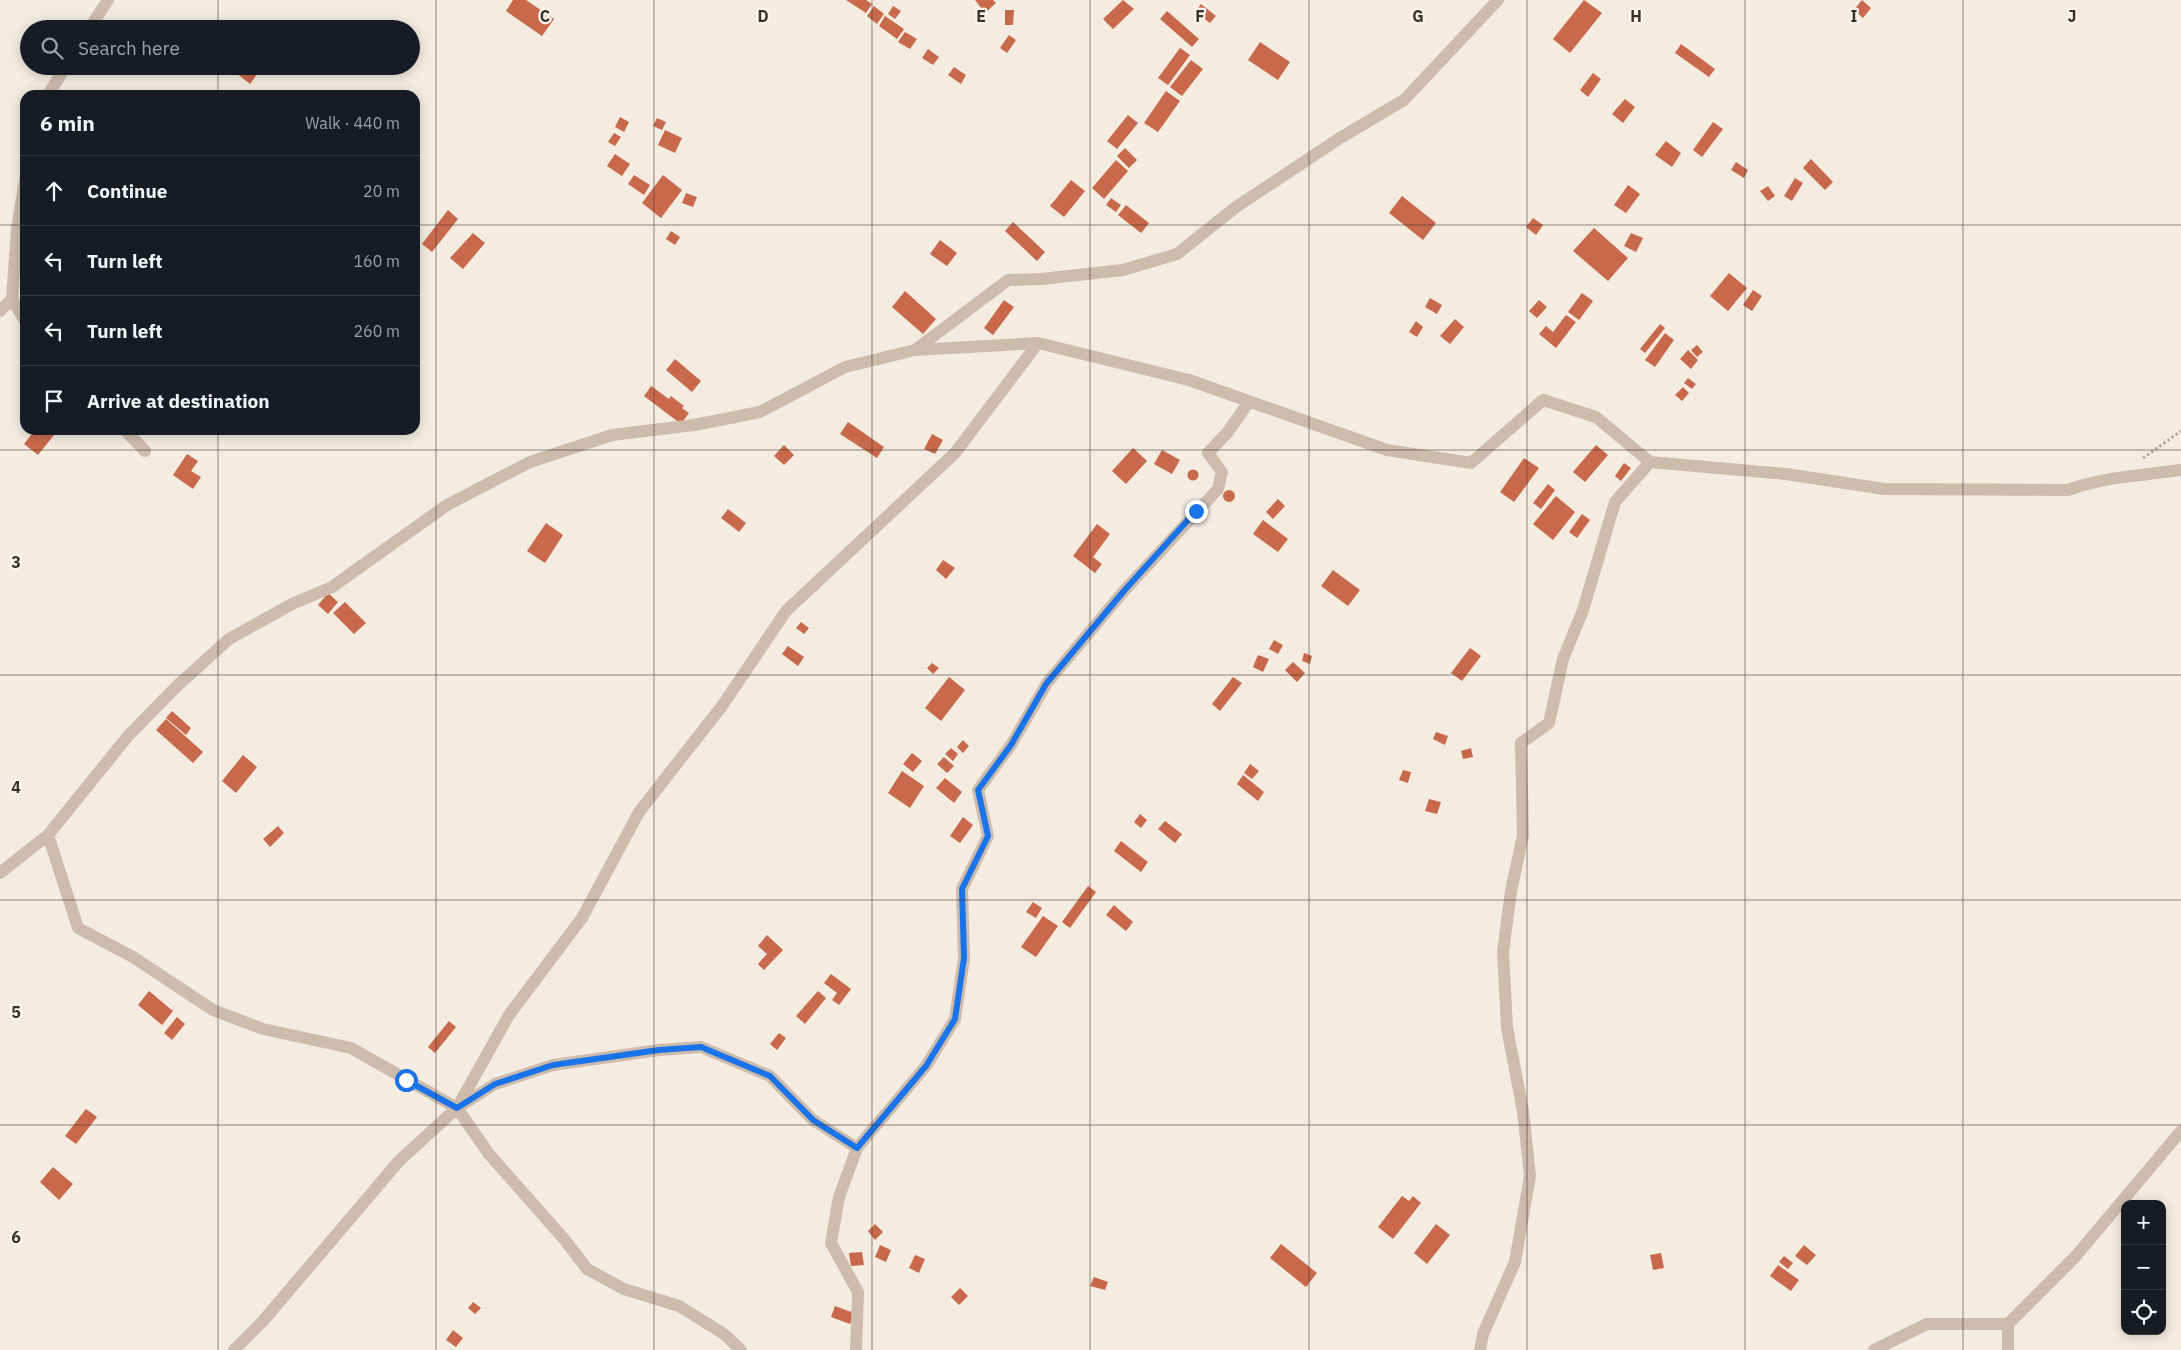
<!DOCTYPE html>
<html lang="en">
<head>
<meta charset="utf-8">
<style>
	body { margin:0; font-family:"IBM Plex Sans",sans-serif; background:#20242c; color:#f1f3f6 }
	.controls { position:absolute; right:15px; bottom:15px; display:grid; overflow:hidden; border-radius:10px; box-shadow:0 2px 12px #0003 }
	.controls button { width:45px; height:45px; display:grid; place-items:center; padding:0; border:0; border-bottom:1px solid #363941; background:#171b24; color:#f1f3f6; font:25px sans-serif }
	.stop { position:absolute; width:15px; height:15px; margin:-11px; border:4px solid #1a73e8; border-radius:50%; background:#fff }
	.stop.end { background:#1a73e8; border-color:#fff; box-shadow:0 1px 5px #0008 }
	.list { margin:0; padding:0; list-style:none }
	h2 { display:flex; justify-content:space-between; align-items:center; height:65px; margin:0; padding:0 20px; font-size:21px }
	h2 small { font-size:16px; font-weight:400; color:#9ea1a6 }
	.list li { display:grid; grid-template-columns:32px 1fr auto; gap:15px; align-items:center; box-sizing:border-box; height:70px; padding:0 20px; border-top:1px solid #363941 }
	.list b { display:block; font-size:19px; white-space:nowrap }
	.list em { font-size:16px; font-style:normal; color:#9ea1a6 }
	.icon { flex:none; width:28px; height:28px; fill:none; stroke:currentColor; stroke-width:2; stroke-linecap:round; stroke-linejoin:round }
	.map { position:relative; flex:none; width:2181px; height:1350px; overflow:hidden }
	.search { position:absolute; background:#171b24; box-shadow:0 2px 12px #0003; left:20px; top:20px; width:400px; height:55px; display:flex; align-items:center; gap:12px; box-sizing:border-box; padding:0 18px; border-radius:28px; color:#9ea1a6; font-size:19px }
	.panel { position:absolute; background:#171b24; box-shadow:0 2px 12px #0003; left:20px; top:90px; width:400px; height:345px; border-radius:15px }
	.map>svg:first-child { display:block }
</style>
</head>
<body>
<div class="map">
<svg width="2181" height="1350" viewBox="0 0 2181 1350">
	<rect width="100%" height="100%" fill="#f4ebe1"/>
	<path fill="#c8694b" d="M513,0h13l28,19 -12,17 -36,-25z
		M846,0h20l6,4 -6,9z
		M975,0h18l3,3 -11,10z
		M1123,0l11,9 -21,20 -10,-10z
		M1584,0l18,13 -32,40 -17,-14z
		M1862,0l9,8 -8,10 -9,-8z
		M1201,4l15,12 -6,7 -15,-11z
		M874,6l10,8 -7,10 -10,-8z
		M893,6l8,5 -6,8 -7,-5z
		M1005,10h9l-1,15h-8z
		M1167,11l32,28 -7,8 -32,-28z
		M885,16l19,13 -7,10 -18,-13z
		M905,32l12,7 -7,10 -12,-7z
		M1009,35l7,5 -9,13 -7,-5z
		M1260,42l30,20 -12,18 -30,-20z
		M1681,44l34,25 -6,8 -34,-24z
		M1180,48l10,7 -22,30 -10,-7z
		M928,49l11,8 -6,8 -11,-7z
		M1191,60l12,9 -21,27 -12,-9z
		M239,66h24l-13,18 -15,-12z
		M954,67l12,8 -5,9 -13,-9z
		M1593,73l8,6 -13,18 -8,-7z
		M1166,91l14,10 -22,31 -14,-9z
		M1625,99l10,8 -12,16 -11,-9z
		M1128,115l10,8 -21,26 -10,-8z
		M620,117l9,5 -5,10 -9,-5z
		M657,118l9,4 -4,8 -9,-4z
		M1713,122l10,7 -21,28 -9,-7z
		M665,130l17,8 -7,15 -17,-8z
		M614,133l7,4 -6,9 -7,-4z
		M1666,141l15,12 -9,14 -17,-12z
		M1125,148l12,12 -8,8 -12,-12z
		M615,154l15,10 -8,12 -15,-10z
		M1811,159l22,23 -8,8 -22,-22z
		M1116,160l12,11 -24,28 -12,-11z
		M1736,162l12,8 -4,8 -13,-8z
		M634,175l16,10 -6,10 -16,-11z
		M663,175l19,15 -21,28 -19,-15z
		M1795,178l8,5 -11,18 -8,-5z
		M1071,180l14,11 -21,26 -14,-11z
		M1628,185l12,9 -14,19 -12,-8z
		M1768,186l7,10 -7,5 -8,-10z
		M686,193l11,4 -4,10 -11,-4z
		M1402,196l34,27 -13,17 -34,-27z
		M1111,198l10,7 -5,7 -10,-7z
		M1126,205l23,18 -8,10 -23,-18z
		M448,210l10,9 -26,33 -10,-8z
		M1533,218l10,7 -7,10 -10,-8z
		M1013,222l32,30 -8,9 -32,-30z
		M1594,228l34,30 -20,23 -35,-30z
		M671,231l9,6 -5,8 -9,-6z
		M473,233l12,10 -22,26 -13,-11z
		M1631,233l12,5 -7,14 -12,-6z
		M940,240l17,13 -10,13 -17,-12z
		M1729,273l18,15 -19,23 -18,-15z
		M1753,290l9,6 -10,15 -9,-6z
		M905,291l31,28 -13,15 -31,-27z
		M1582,293l11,8 -14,19 -11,-8z
		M1430,298l12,7 -5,9 -12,-7z
		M1004,300l10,7 -21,28 -9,-7z
		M1539,300l8,7 -10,11 -8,-7z
		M1566,315l10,7 -20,26 -17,-14 7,-8 7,6z
		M1455,319l9,8 -14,17 -10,-8z
		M1416,321l7,6 -6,10 -8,-5z
		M1660,324l5,4 -20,25 -5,-4z
		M1665,333l9,7 -19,27 -10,-7z
		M1697,345l6,7 -6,5 -6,-7z
		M1688,350l10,10 -7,9 -11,-10z
		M675,359l26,22 -9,11 -26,-22z
		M1688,378l8,6 -4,5 -8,-6z
		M651,386l18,13 2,-3 13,10 -2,2 7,5 -8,11 -37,-28z
		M1683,387l6,6 -7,8 -7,-6z
		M848,422l36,25 -7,11 -37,-24z
		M35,430h23l-20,25 -14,-11z
		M932,434l11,6 -8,14 -11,-5z
		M784,445l10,10 -10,10 -10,-9z
		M1596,445l12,10 -23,27 -12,-10z
		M1133,448l14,13 -21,23 -14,-13z
		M1162,450l18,10 -8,14 -18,-10z
		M187,454l11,7 -7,10 10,6 -8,12 -20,-14z
		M1524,458l15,10 -25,34 -14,-10z
		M1624,463l7,5 -10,13 -6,-5z
		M1187.5 475a5.5 5.5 0 1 1 11 0a5.5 5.5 0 1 1-11 0Z
		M1548,484l7,6 -14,19 -8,-6z
		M1223 496a6 6 0 1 1 12 0a6 6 0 1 1-12 0Z
		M1556,496l19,16 -22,28 -20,-16z
		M1278,499l7,7 -12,13 -7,-7z
		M728,509l18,14 -7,9 -18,-14z
		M1582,514l8,6 -13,18 -8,-6z
		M1263,520l25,19 -10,13 -25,-18z
		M546,523l17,12 -18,28 -18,-12z
		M1097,524l13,10 -17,23 9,7 -7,9 -22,-17z
		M943,560l12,8 -9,11 -10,-9z
		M1333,570l27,20 -12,16 -27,-20z
		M328,593l10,9 -10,12 -10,-9z
		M345,602l21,21 -12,11 -21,-21z
		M801,622l8,6 -5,6 -8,-6z
		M1274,640l9,5 -5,9 -9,-5z
		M788,646l16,11 -6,9 -16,-12z
		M1470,648l11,8 -19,25 -11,-8z
		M1304,653l8,3 -2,8 -8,-3z
		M1258,655l11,4 -6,13 -10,-5z
		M1293,662l12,11 -8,9 -12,-12z
		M932,663l7,5 -6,6 -6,-6z
		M949,677l16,13 -24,31 -16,-13z
		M1233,677l9,6 -22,28 -8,-7z
		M172,711l19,17 -5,7 -20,-17z
		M166,719l37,33 -10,11 -37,-33z
		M1436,732l12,4 -3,9 -12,-6z
		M963,740l6,6 -6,7 -6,-6z
		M951,748l7,6 -5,7 -8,-7z
		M1471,748l2,9 -10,2 -2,-8z
		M912,753l10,8 -9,11 -10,-8z
		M243,755l14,12 -21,26 -14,-12z
		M944,757l10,9 -7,7 -10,-9z
		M1250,764l9,7 -7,8 -8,-6z
		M1403,770l8,2 -3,11 -9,-3z
		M902,771l22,15 -14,22 -22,-15z
		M1243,775l21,17 -6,9 -21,-17z
		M945,778l17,14 -8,11 -18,-15z
		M1429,799l12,3 -4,12 -12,-3z
		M1140,814l7,6 -6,8 -7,-6z
		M963,817l10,8 -13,18 -10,-7z
		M1165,821l17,13 -7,9 -17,-14z
		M278,826l6,7 -14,14 -7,-8z
		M1121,841l27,21 -7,10 -27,-21z
		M1088,886l8,6 -26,36 -8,-6z
		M1033,902l9,6 -6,10 -10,-6z
		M1114,905l19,17 -7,9 -20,-16z
		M1043,916l15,10 -22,31 -15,-10z
		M767,935l16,15 -19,20 -6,-6 9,-10 -9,-8z
		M831,974l20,15 -12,16 -7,-5 5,-7 -13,-10z
		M149,991l24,20 -11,14 -24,-20z
		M818,991l8,7 -21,26 -9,-8z
		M177,1017l8,7 -13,16 -8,-7z
		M449,1021l7,6 -21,26 -7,-6z
		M779,1033l7,5 -9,12 -7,-6z
		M86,1109l11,8 -21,27 -11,-8z
		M53,1167l20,17 -14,16 -19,-18z
		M1402,1196l7,5 4,-5 8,7 -28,36 -15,-12z
		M875,1224l8,8 -8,8 -7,-9z
		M1436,1224l14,11 -23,29 -13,-11z
		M1281,1244l36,29 -11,14 -36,-29z
		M880,1245l11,5 -5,12 -11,-5z
		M1804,1245l12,10 -9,10 -12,-9z
		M862,1252l2,13 -13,1 -2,-13z
		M1661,1253l3,15 -11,2 -3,-15z
		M915,1255l10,4 -6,14 -10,-5z
		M1784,1256l9,7 -5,6 -9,-7z
		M1778,1265l21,15 -8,11 -21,-15z
		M1094,1277l14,5 -3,8 -15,-4z
		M960,1288l8,8 -9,9 -8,-8z
		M473,1302l8,6 -6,6 -7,-6z
		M835,1306l19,7 -4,11 -19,-7z
		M453,1330l10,8 -7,9 -10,-7z"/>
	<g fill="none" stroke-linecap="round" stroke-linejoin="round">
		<path stroke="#b9a596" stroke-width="3" stroke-dasharray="2.5 2.5" stroke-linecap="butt" d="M2143,458l38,-27"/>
		<path stroke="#cdbbac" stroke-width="12" d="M89,29l19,-29
			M48,95l18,-29
			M25,180l-8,49 -5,70 13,22
			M0,311l12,-12
			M915,350l93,-70 34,-1 81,-9 54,-16 59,-47 104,-69 64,-38 94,-100
			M125,430l20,21
			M48,835l30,93 55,29 80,53 50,19 88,19 106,60 32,46 75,85 23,30 37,20 55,17 45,28 17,16
			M0,873l48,-38 80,-99 49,-50 52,-47 63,-35 40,-17 115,-82 83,-43 82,-27 82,-10 66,-13 85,-45 70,-17 123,-7 151,37 198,70 84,13 72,-63 53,17 54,45 136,12 98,15 184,1c36,-13 75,-15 113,-20
			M457,1108l52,-93 73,-97 57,-106 83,-106 64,-95 169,-158 83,-110
			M234,1350l29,-29 136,-160 58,-53 38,-24 58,-19 106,-15 42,-3 69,29 43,44 44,28
			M856,1350l2,-58 -27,-49 8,-46 18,-49 69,-82 29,-47 9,-61 -2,-69 26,-53 -10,-46 33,-45 36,-62 76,-91 95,-103 4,-17 -14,-19 19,-20 22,-31
			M1480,1350l3,-16 32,-72 15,-86 -7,-65 -16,-83 -4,-76 8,-61 12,-56 -2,-92 28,-20 14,-64 20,-49 32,-108 35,-40
			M1874,1350l53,-26h81
			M2008,1350v-26l67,-67 106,-126"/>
	</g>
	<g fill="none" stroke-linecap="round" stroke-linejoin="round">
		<path stroke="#1a73e8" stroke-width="6" d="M406,1080l51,28 38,-24 58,-19 106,-15 42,-3 69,29 43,44 44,28 69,-82 29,-47 9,-61 -2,-69 26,-53 -10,-46 33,-45 35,-61 77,-92 73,-81"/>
	</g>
	<path fill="none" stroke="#3b302b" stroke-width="1" stroke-opacity="0.55" d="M218,0v29M436,0v1350M654,0v1350M872,0v1350M1090,0v1350M1309,0v1350M1527,0v1350M1745,0v1350M1963,0v1350M218,66v29M0,225h25M415,225h1766M218,430v920M0,450h2181M0,675h2181M0,900h2181M0,1125h2181"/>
	<g font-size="16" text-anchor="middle" font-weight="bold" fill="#3b302b" stroke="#fbf5ee" stroke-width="4.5" stroke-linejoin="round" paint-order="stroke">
		<text x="545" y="22">C</text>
		<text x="763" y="22">D</text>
		<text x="981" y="22">E</text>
		<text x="1200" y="22">F</text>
		<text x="1418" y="22">G</text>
		<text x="1636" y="22">H</text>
		<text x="1854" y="22">I</text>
		<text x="2072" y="22">J</text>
		<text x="16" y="568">3</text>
		<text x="16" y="793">4</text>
		<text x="16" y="1018">5</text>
		<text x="16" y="1243">6</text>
	</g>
</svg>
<div class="controls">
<button>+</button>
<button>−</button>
<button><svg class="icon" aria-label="locate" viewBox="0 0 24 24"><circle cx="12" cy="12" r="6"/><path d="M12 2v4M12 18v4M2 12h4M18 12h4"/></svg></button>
</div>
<div class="stop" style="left:406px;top:1080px"></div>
<div class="stop end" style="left:1196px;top:511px"></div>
<div class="search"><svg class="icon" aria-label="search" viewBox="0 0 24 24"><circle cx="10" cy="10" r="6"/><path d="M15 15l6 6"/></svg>Search here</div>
<section class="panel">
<h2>6 min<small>Walk · 440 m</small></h2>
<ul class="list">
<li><svg class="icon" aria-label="ahead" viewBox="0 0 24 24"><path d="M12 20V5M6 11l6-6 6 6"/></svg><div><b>Continue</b></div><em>20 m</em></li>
<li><svg class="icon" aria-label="left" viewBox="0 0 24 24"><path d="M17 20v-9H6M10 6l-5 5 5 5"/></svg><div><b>Turn left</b></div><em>160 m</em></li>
<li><svg class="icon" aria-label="left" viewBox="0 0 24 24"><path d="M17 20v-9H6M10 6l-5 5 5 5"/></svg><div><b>Turn left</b></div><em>260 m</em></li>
<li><svg class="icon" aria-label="arrive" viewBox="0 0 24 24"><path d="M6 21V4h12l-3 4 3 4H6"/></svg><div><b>Arrive at destination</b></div></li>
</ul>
</section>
</div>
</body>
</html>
